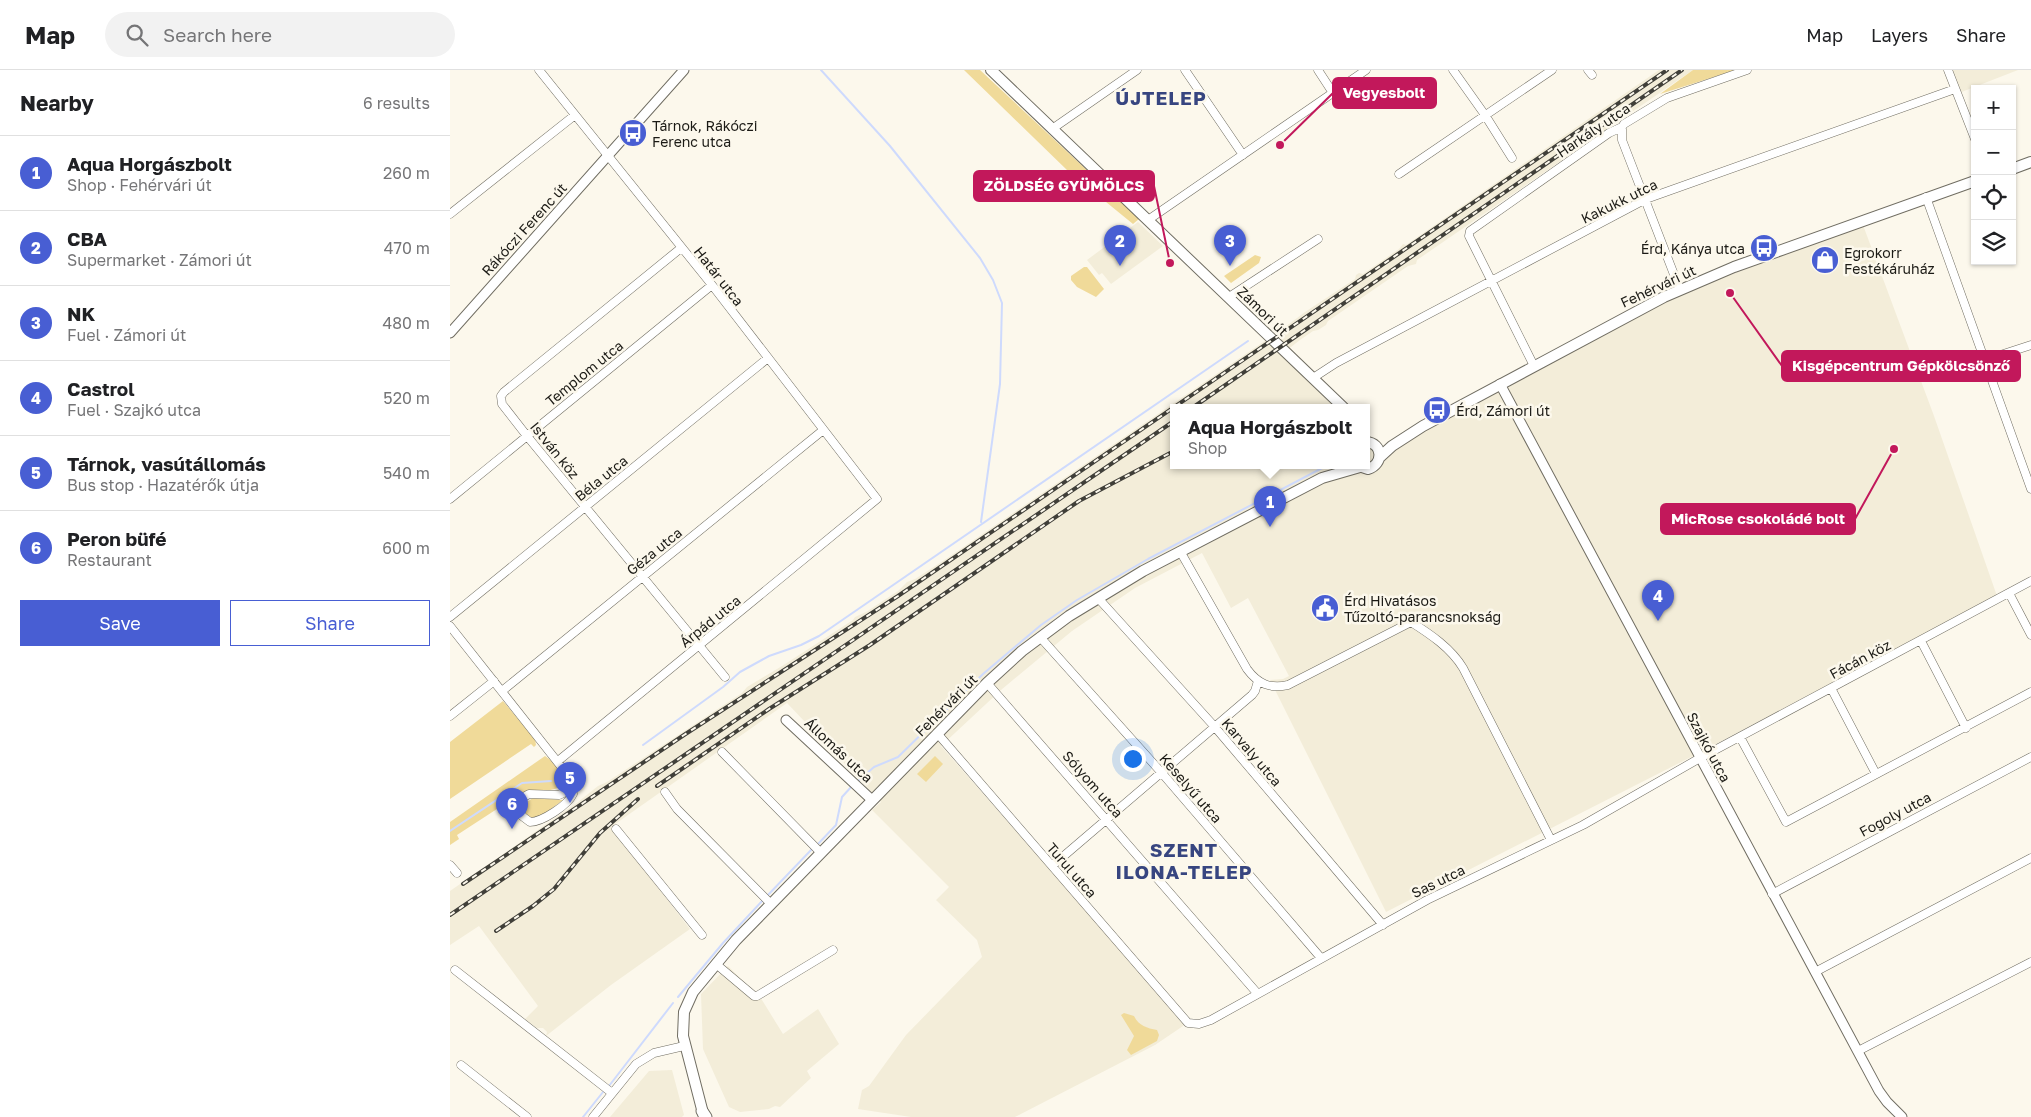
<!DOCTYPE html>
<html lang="en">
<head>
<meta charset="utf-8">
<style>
	body { margin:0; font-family:"Golos Text",sans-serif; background:#f2f2f2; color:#202124 }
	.controls { position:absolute; right:15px; top:15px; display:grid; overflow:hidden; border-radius:0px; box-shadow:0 1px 4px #0004 }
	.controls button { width:45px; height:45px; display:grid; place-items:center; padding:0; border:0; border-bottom:1px solid #e0e0e0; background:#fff; color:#202124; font:25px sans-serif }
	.you { position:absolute; left:682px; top:688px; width:18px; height:18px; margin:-12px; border:4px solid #fff; border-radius:50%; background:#1a73e8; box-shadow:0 0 0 8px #1a73e833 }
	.badge { display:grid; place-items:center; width:32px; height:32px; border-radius:50%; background:#485ed3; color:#fff; font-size:16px; font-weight:700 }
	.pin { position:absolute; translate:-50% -41px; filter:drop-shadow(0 1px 2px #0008) }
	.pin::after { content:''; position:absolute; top:26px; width:18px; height:15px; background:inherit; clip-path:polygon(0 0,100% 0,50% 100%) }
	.popup { position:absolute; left:720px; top:334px; width:200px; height:65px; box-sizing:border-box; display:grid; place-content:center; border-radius:0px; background:#fff; filter:drop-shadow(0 1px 4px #0005); font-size:16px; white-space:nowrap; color:#757577 }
	.popup b { font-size:19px; color:#202124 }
	.popup::after { content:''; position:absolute; left:50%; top:100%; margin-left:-10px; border:10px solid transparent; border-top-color:#fff }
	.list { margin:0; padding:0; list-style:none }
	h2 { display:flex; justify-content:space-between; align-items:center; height:65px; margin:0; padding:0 20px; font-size:21px }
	h2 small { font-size:16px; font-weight:400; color:#757577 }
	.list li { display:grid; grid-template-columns:32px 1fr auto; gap:15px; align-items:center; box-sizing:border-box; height:75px; padding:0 20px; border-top:1px solid #e0e0e0 }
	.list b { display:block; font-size:19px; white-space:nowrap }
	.list p { margin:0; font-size:16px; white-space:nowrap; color:#757577 }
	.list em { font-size:16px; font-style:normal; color:#757577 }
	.actions { display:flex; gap:10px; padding:15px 20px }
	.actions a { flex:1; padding:11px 0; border:1px solid #485ed3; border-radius:0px; text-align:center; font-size:18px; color:#485ed3 }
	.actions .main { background:#485ed3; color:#fff }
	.icon { flex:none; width:28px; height:28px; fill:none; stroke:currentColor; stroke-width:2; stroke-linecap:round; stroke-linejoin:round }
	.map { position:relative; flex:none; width:1581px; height:1047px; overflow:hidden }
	header { display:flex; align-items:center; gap:30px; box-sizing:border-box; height:70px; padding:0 25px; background:#fff; border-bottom:1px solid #e0e0e0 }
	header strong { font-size:24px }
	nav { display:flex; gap:28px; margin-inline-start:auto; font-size:18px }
	.search { width:350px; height:45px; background:#f2f2f2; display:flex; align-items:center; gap:12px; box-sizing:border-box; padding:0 18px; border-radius:28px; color:#757577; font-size:19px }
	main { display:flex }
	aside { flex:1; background:#fff }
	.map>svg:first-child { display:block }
</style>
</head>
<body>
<header>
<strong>Map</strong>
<div class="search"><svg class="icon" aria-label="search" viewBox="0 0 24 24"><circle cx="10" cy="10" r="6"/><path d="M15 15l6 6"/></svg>Search here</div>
<nav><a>Map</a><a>Layers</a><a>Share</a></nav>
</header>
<main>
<aside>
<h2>Nearby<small>6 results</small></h2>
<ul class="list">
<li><span class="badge">1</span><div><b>Aqua Horgászbolt</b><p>Shop · Fehérvári út</p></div><em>260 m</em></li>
<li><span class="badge">2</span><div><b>CBA</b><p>Supermarket · Zámori út</p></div><em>470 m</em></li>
<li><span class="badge">3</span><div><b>NK</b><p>Fuel · Zámori út</p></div><em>480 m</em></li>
<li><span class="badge">4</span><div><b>Castrol</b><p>Fuel · Szajkó utca</p></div><em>520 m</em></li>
<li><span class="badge">5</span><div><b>Tárnok, vasútállomás</b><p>Bus stop · Hazatérők útja</p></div><em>540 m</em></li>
<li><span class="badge">6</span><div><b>Peron büfé</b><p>Restaurant</p></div><em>600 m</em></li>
</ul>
<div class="actions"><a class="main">Save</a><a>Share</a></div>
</aside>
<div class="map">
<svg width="1581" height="1047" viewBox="0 0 1581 1047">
	<rect width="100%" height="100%" fill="#fcf8ec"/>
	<path fill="#f3edd9" d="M1209,0h34l-276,190 -1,4 -8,2 -80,55 -2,4 -8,5 -5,1 -13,9 -18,14 53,54h-161v58h192v-26l16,15 121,-69 179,-93 181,-68 71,191 63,180 -302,159 -309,157 -116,-232 13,-1 6,-3 -41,-78 -17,10 -29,-55 -67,35 -63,43 -71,59 -60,56 245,278 -31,21 -140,72h-104l-53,-8 4,-19 7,-4 37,-51 76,-78 -5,-17 -41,-40 13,-13 -77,-77 9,-8 -94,-99 -176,124 79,102 -79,56 -65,51 1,-4 -4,-4h-6l-12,-9 13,-13 -59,-80 -29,19v-54l128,-89 20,-16 9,-4 135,-89 5,-6 35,-21 71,-46 2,-3 11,-5 32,-21 9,-9 8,-3 31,-20 339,-232 20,-15 50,-33 1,-4 3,-2 4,1 36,-25 4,-5 3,1z
		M1501,0h67l-59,23z
		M688,152l25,24 -52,38 -9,-11 -3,2 -12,-15z
		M278,896l34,34 21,34 35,-25 21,35 -32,27 4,7 -31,29 -5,-1 -6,3 -29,3 -11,-5 -26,-58 -2,-55z
		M222,1000l12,45 -2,2h-72l39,-46z"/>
	<path fill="#f0da99" d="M514,0h16l159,149 -6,5 -65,-53z
		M1243,0h43l-76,24z
		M805,185l6,2 -2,6 -28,20 -7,-7z
		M634,197h3l17,22 -8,8 -19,-10 -6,-7v-4z
		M53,631l32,38 1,6 -2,2 -3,-3 -81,55v-57z
		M95,686c5,3 13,11 16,17 11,23 -28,16 -38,19l-66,43 2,4 -9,6v-23z
		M485,686l8,8 -17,18 -9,-8z
		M83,728l30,2 -24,18h-9c-6,-3 -7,-9 -5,-15z
		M674,943l10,3c5,10 13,12 23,14l2,5 -2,6 -26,14 -4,-5 7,-14 -13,-21z"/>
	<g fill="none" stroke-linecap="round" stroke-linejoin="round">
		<path stroke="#cedafd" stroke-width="2" d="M371,0l69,76 90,112 13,22 9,23 -2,81 -19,138
			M193,675l80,-58 17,-15 29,-16 32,-11 18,-9 429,-295
			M408,711l16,-14 24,-10 85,-83 58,-49 36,-25 71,-41 178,-93
			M0,761l72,-48 29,-2
			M368,774l18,-19 6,-28 10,-11
			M317,826l46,-48
			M228,927l45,-54 41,-44
			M159,1016l64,-83
			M133,1047l20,-25"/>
		<defs>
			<path id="minor" d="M89,0l173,215 165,214 -319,262
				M735,0l58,85
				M868,0l15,23
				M1003,0l32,45 27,43
				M1138,0l4,5
				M1498,0l27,69
				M1172,57v13l58,150
				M602,59l85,-59
				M949,104l153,-104
				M1476,127l105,292
				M0,144l125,-99
				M698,150l218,-150
				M231,178l-177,144 -3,4 1,8 25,32 198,241
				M779,227l89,-58
				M1535,290l46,-15
				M1084,296l-65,-130 1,-5 139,-98 13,-6 2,-3 43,-26 80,-28
				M863,308l23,-15 310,-164 309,-110
				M0,429l262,-214
				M730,481l67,118c11,15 23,20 41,16l123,-63c19,12 40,26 52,46l88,172
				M1559,523l22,42
				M648,528l116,128 169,199
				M0,547l318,-259
				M0,556l121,153 2,15c-5,11 -31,28 -43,28l-8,-6 -2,-12 2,-6 7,-4 30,1 13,-6
				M590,567l121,135 160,186
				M1471,571l45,87
				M537,613l270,310
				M1381,618l45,86
				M52,621l320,-260
				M0,646l44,-35
				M487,663l251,290 11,1 12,-4 216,-120 156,-75 117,-67 331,-177
				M1290,667l46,85 245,-130
				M272,682l99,101
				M215,722l12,17 94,95
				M166,759l86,106
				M0,795l7,8
				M602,796l200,-171 3,-4 3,-10
				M1322,824l259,-137
				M266,894l38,32h3l76,-46
				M5,900l157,123
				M1365,902l216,-114
				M1408,981l173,-89
				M11,995l66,52
				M143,1047l43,-53 18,-11 30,-7"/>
			<path id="tertiary" d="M0,263l234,-263
				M1050,314l379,707 8,11 15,15
				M336,650l86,80"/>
			<path id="secondary" d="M541,0l353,338
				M1562,99l19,-7
				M930,387l12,-11 31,-20 241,-129 70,-30 241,-86
				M909,396l9,3c16,-5 15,-26 -2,-27
				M254,1047l-21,-81 1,-24 9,-20 43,-52 251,-257 35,-32 47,-35 74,-45 179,-93 38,-11"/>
			<path id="primary" d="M252,1041l4,6"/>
		</defs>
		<use href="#minor" stroke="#706d62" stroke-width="9"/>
		<use href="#tertiary" stroke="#706d62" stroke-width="11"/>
		<use href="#secondary" stroke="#706d62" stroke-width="12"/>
		<use href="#primary" stroke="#706d62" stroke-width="13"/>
		<use href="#minor" stroke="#fff" stroke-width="8"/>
		<use href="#tertiary" stroke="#fff" stroke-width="9"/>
		<use href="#secondary" stroke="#fff" stroke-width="10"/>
		<use href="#primary" stroke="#fff" stroke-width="11"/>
		<defs>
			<path id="rail" d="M742,338l490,-338
				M207,716l112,-77 101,-64 209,-144 95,-50
				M13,814l221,-149 214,-139 769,-526
				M0,845l724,-494
				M46,861l37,-25 21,-17 46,-56 38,-34"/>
		</defs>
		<use href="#rail" stroke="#403f39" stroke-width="4"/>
		<use href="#rail" stroke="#fcf8ec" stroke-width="2" stroke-dasharray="5.5" stroke-linecap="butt"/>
	</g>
	<defs>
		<symbol id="bus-disc" viewBox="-11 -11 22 22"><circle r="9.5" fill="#485ed3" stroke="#fcf8ec"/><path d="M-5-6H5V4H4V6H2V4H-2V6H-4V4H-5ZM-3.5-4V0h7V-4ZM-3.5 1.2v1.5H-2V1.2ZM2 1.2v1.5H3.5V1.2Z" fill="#fff"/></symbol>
		<symbol id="shop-disc" viewBox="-11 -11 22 22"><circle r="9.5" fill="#485ed3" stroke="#fcf8ec"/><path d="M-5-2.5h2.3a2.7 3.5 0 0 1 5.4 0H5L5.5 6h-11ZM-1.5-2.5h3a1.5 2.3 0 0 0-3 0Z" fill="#fff"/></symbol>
		<symbol id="civic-disc" viewBox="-11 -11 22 22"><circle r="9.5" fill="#485ed3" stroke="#fcf8ec"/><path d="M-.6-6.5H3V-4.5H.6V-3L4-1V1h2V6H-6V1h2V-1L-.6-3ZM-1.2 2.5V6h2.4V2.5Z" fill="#fff"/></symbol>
	</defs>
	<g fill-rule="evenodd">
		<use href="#bus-disc" x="167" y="47" width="32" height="32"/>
		<use href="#bus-disc" x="1298" y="162" width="32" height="32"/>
		<use href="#shop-disc" x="1359" y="174" width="32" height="32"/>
		<use href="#bus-disc" x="971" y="324" width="32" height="32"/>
		<use href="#civic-disc" x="859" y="522" width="32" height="32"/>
	</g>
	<g text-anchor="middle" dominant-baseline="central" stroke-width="5" stroke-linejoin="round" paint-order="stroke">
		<g font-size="14" fill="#1b1a15" stroke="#fcf8ec" text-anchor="start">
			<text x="202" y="55">Tárnok, Rákóczi<tspan x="202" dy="16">Ferenc utca</tspan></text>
			<text x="1295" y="178" text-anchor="end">Érd, Kánya utca</text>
			<text x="1394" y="182">Egrokorr<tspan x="1394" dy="16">Festékáruház</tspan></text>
			<text x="1006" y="340">Érd, Zámori út</text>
			<text x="894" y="530">Érd Hivatásos<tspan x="894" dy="16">Tűzoltó-parancsnokság</tspan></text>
		</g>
		<g font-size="14" fill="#1b1a15" stroke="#fcf8ec">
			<text transform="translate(1143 60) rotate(-34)">Harkály utca</text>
			<text transform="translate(1169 131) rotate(-26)">Kakukk utca</text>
			<text transform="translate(74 159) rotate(-48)">Rákóczi Ferenc út</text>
			<text transform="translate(269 206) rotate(52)">Határ utca</text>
			<text transform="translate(1208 216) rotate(-25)">Fehérvári út</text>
			<text transform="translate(813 241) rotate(44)">Zámori út</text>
			<text transform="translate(134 303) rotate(-39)">Templom utca</text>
			<text transform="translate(105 380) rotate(51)">István köz</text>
			<text transform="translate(151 408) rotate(-39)">Béla utca</text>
			<text transform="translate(204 481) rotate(-39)">Géza utca</text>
			<text transform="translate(260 551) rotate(-39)">Árpád utca</text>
			<text transform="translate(1410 589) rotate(-28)">Fácán köz</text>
			<text transform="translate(496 635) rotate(-45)">Fehérvári út</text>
			<text transform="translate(1259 677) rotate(62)">Szajkó utca</text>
			<text transform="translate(389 680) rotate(43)">Állomás utca</text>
			<text transform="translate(802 682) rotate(50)">Karvaly utca</text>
			<text transform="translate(643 714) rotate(49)">Sólyom utca</text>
			<text transform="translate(741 718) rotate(49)">Keselyű utca</text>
			<text transform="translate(1445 744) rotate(-28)">Fogoly utca</text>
			<text transform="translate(622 800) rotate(49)">Turul utca</text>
			<text transform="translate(988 811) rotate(-26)">Sas utca</text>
		</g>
		<g font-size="19" font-weight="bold" letter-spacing="1" fill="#374580" stroke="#fcf8ec">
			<text x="711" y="27">ÚJTELEP</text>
			<text x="734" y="779">SZENT<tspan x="734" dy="22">ILONA-TELEP</tspan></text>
		</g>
	</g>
	<path fill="none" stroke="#c2185b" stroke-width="2" d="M830 75L883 23M720 193L704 116M1280 223L1332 296M1444 379L1405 449"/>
	<g fill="#c2185b" stroke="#fcf8ec" stroke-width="2">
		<circle cx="830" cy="75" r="5"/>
		<circle cx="720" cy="193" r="5"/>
		<circle cx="1280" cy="223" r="5"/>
		<circle cx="1444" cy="379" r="5"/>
	</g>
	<g fill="#c2185b" stroke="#c2185b" stroke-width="2">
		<rect x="883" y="8" width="103" height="30" rx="5"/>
		<rect x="524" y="101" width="180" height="30" rx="5"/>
		<rect x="1332" y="281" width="238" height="30" rx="5"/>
		<rect x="1211" y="434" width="194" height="30" rx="5"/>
	</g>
	<g font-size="15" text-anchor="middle" font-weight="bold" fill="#fff">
		<text x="934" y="28">Vegyesbolt</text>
		<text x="614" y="121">ZÖLDSÉG GYÜMÖLCS</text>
		<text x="1451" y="301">Kisgépcentrum Gépkölcsönző</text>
		<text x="1308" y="454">MicRose csokoládé bolt</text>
	</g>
</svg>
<div class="controls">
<button>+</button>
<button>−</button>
<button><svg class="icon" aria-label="locate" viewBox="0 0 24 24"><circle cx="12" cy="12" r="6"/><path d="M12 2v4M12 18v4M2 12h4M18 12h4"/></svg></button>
<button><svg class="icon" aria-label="layers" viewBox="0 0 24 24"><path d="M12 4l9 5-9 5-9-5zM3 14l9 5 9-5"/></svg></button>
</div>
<div class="you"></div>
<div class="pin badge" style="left:820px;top:457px">1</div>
<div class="popup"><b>Aqua Horgászbolt</b>Shop</div>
<div class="pin badge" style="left:670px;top:196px">2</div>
<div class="pin badge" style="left:780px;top:196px">3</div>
<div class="pin badge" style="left:1208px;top:551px">4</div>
<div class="pin badge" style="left:120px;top:733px">5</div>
<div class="pin badge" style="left:62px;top:759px">6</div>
</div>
</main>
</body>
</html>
